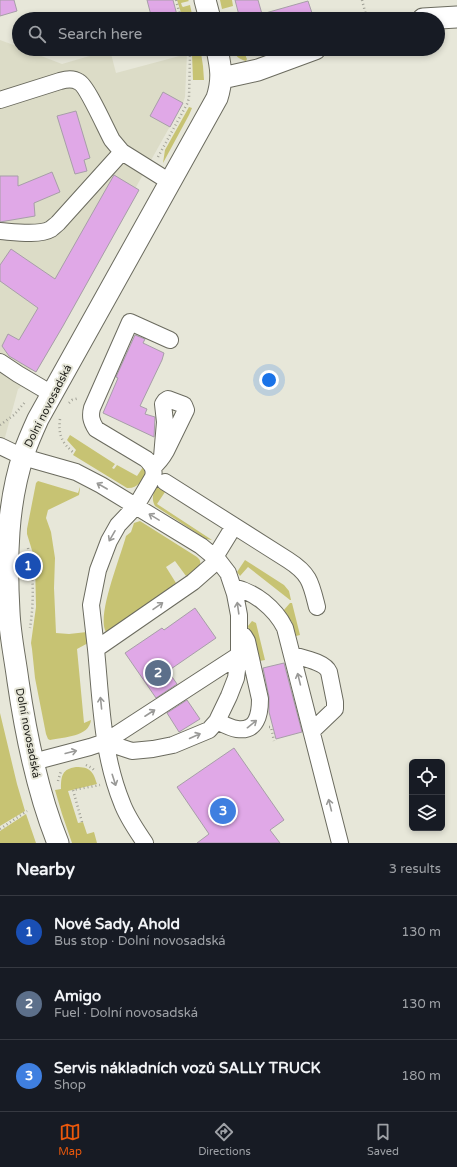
<!DOCTYPE html>
<html lang="en">
<head>
<meta charset="utf-8">
<style>
	body { margin:0; font-family:"Varela Round",sans-serif; background:#242831; color:#f1f3f6 }
	.controls { position:absolute; right:12px; bottom:12px; display:grid; overflow:hidden; border-radius:6px; box-shadow:0 2px 6px #0003 }
	.controls button { width:36px; height:36px; display:grid; place-items:center; padding:0; border:0; border-bottom:1px solid #363941; background:#171b24; color:#f1f3f6; font:20px sans-serif }
	.you { position:absolute; left:269px; top:380px; width:14px; height:14px; margin:-10px; border:3px solid #fff; border-radius:50%; background:#1a73e8; box-shadow:0 0 0 6px #1a73e833 }
	.badge { display:grid; place-items:center; width:26px; height:26px; border-radius:50%; background:#ea580c; color:#fff; font-size:13px; font-weight:700 }
	.pin { position:absolute; translate:-50% -50%; border:2px solid #fff; box-shadow:0 1px 4px #0006 }
	.list { margin:0; padding:0; list-style:none }
	h2 { display:flex; justify-content:space-between; align-items:center; height:52px; margin:0; padding:0 16px; font-size:17px }
	h2 small { font-size:13px; font-weight:400; color:#9ea1a6 }
	.list li { display:grid; grid-template-columns:26px 1fr auto; gap:12px; align-items:center; box-sizing:border-box; height:72px; padding:0 16px; border-top:1px solid #363941 }
	.list b { display:block; font-size:15px; white-space:nowrap }
	.list p { margin:0; font-size:13px; white-space:nowrap; color:#9ea1a6 }
	.list em { font-size:13px; font-style:normal; color:#9ea1a6 }
	.icon { flex:none; width:22px; height:22px; fill:none; stroke:currentColor; stroke-width:2; stroke-linecap:round; stroke-linejoin:round }
	.map { position:relative; flex:none; width:457px; height:843px; overflow:hidden }
	.search { position:absolute; background:#171b24; box-shadow:0 2px 6px #0003; left:12px; right:12px; top:12px; height:44px; display:flex; align-items:center; gap:10px; box-sizing:border-box; padding:0 14px; border-radius:22px; color:#9ea1a6; font-size:15px }
	.sheet { height:268px; background:#171b24 }
	nav { display:flex; justify-content:space-around; align-items:center; box-sizing:border-box; height:56px; border-top:1px solid #363941; background:#171b24; font-size:11px; color:#9ea1a6 }
	nav a { display:grid; justify-items:center; gap:2px }
	nav .on { color:#ea580c }
	.map>svg:first-child { display:block }
</style>
</head>
<body>
<div class="map">
<svg width="457" height="843" viewBox="0 0 457 843">
	<rect width="100%" height="100%" fill="#e7e7d9"/>
	<path fill="#dcdcc7" d="M0,40l19,7v2h4l39,15 48,-14 6,23 71,-19 -2,43 -2,6 -47,84 3,3 -75,135 -28,47 -5,-3 -7,16 -6,4 -18,67z"/>
	<path fill="#c7c373" d="M177,0h11l1,1 -8,2 1,3 1,1 7,-2 3,14h-10z
		M220,0h12l1,6 -11,3z
		M233,49h12l1,8 1,2 -1,2c-7,-2 -11,-5 -13,-12z
		M201,53l2,13 1,14h-11l-1,-26z
		M189,107l3,1 -3,7 -26,48 2,-13z
		M70,435l45,29 -3,4 2,1 3,-4 20,11 6,-9 2,2 1,4c-4,8 -9,16 -19,15l-54,-33 3,-5 -9,-10z
		M163,476l2,16 -8,12 55,36 -6,-1 -51,-33c-6,-10 2,-21 8,-30z
		M38,481l40,12 2,-6v2l-1,6 -31,15 -2,8 5,14 4,26 -1,30 2,45 13,1 18,-2 3,10 -13,7 7,74 7,-3c-2,17 -27,17 -41,20l-2,-1 -2,-5 -11,-56 -3,-29 -1,-6 5,-36 -1,-47 -8,-26v-5l9,-46z
		M140,521l57,36c10,8 -5,15 -11,19l-11,-15 -9,6 10,16 -3,2 1,1 -68,46c-10,-16 15,-76 20,-96l5,-4 3,-9z
		M245,560l39,25 5,6 2,9h-1l-42,-33 -8,9 -3,-4z
		M290,603h2l8,32 -4,1 -4,-14 -9,-11z
		M252,621l4,2 9,37 -11,2 -6,-36z
		M0,713l17,71 8,27 -25,15z
		M76,767c14,0 17,4 21,17l-29,7 10,32 5,-1 4,12 7,-2 3,11h-25l-10,-29 -7,-24 6,-1c0,-13 1,-20 15,-22z
		M26,814l10,29h-36v-12z"/>
	<path fill="#e0a8e7" stroke="#a79ea8" d="M0,0h14l3,11 -17,5z
		M147,0h26l5,19h-26z
		M235,0h23l4,14 46,-13 4,12 -21,6h-51z
		M163,92l20,11 -13,24 -20,-11z
		M76,111l14,47 -6,2 3,11 -12,3 -18,-58z
		M52,172l8,20 -26,11 1,13 -35,6v-46h18v10z
		M114,175l25,15 -76,136 -27,46 -27,-16 -7,-10 6,-12 11,6 19,-32 -38,-27v-16l11,-16 44,30z
		M135,335l10,4 -2,4 21,10 -2,7 -22,46 7,3 -2,5 10,3 -1,20 -51,-24 15,-35 -2,-1z
		M195,608l21,30 -48,33 9,13 -21,14 -31,-45 37,-25 2,2z
		M284,663l18,69 -26,7 -7,-27v-15l-6,-29z
		M187,700l13,19 -21,13 -12,-19z
		M234,748l50,72 -14,10 10,13h-83l12,-9 -32,-47z"/>
	<g fill="none" stroke-linecap="round" stroke-linejoin="round">
		<defs>
			<path id="minor" d="M0,100l60,-19c7,-2 13,-3 19,1 8,4 27,47 33,58l10,12 48,30
				M0,231c14,1 39,5 51,-2 2,-2 5,-4 7,-6l64,-71
				M0,362l18,12 34,20
				M0,446l23,11 53,15 25,13 100,61 17,14 10,13 7,21 4,21v40l-3,23 -7,18 -12,25 -8,9 -36,15 -20,4 -21,2 -27,-9 -15,5 -57,15
				M153,467c5,-4 9,-9 13,-16l20,-41 -2,-5 -16,-6 -3,2 -2,3 2,18 -3,35
				M165,482l123,78c22,14 23,23 29,47
				M215,557l19,-31
				M233,587c22,5 42,21 52,41l55,215
				M96,649l-5,-44 7,-35 11,-29 9,-16 18,-19 17,-29c2,-8 -1,-12 -7,-18l-50,-30c-5,-8 -6,-13 -4,-21l38,-86 40,18
				M293,655c10,3 32,7 36,17l6,30v7l-23,22
				M217,721c6,3 13,7 20,8 20,3 23,-15 23,-30l-13,-58 -3,-5
				M105,742l134,-87
				M145,843c-8,-12 -18,-26 -23,-40 -20,-49 -21,-102 -26,-154l97,-67 25,-22"/>
			<path id="major" d="M205,0l5,19
				M423,19l34,-2
				M222,78l36,-8 57,-21
				M58,843c-21,-52 -32,-107 -40,-162 -3,-23 -8,-46 -9,-69 -3,-53 -2,-109 15,-159 4,-12 9,-23 14,-34l179,-321c6,-19 4,-30 0,-49"/>
		</defs>
		<use href="#minor" stroke="#6b6b5f" stroke-width="18"/>
		<use href="#major" stroke="#6b6b5f" stroke-width="23"/>
		<path stroke="#a1a196" stroke-width="2.5" stroke-dasharray="1 3" stroke-linecap="butt" d="M176,0l5,19
			M362,0l5,19
			M158,157l29,-53 2,-6 1,-42 -2,-7
			M69,403l3,-3 7,-2
			M60,419c-2,16 2,24 14,34
			M0,425l14,-10 12,-14
			M28,548c6,26 6,54 2,80
			M269,727h2l3,14
			M86,765l6,3 3,3
			M58,781l3,-10
			M82,822l-9,-32 27,-5
			M0,829l27,-18"/>
		<use href="#minor" stroke="#fff" stroke-width="16"/>
		<use href="#major" stroke="#fff" stroke-width="21"/>
	</g>
	<defs><path id="oneway-shaft" d="M-6 0H5M1.5-3L5.5 0L1.5 3" fill="none" stroke-width="1.6" stroke-linecap="round" stroke-linejoin="round"/></defs>
	<g stroke="#999997">
		<use href="#oneway-shaft" transform="translate(102 486) rotate(-150)"/>
		<use href="#oneway-shaft" transform="translate(154 517) rotate(-149)"/>
		<use href="#oneway-shaft" transform="translate(112 536) rotate(120)"/>
		<use href="#oneway-shaft" transform="translate(158 606) rotate(-35)"/>
		<use href="#oneway-shaft" transform="translate(238 608) rotate(-98)"/>
		<use href="#oneway-shaft" transform="translate(299 679) rotate(-104)"/>
		<use href="#oneway-shaft" transform="translate(101 703) rotate(-96)"/>
		<use href="#oneway-shaft" transform="translate(150 713) rotate(-33)"/>
		<use href="#oneway-shaft" transform="translate(252 724) rotate(-39)"/>
		<use href="#oneway-shaft" transform="translate(195 736) rotate(-24)"/>
		<use href="#oneway-shaft" transform="translate(71 752) rotate(-14)"/>
		<use href="#oneway-shaft" transform="translate(114 780) rotate(72)"/>
		<use href="#oneway-shaft" transform="translate(330 805) rotate(-104)"/>
	</g>
	<g text-anchor="middle" dominant-baseline="central" stroke-width="4" stroke-linejoin="round" paint-order="stroke">
		<g font-size="11" fill="#1c1c17" stroke="#e7e7d9">
			<text transform="translate(48 406) rotate(-63)">Dolní novosadská</text>
			<text transform="translate(28 733) rotate(79)">Dolní novosadská</text>
		</g>
	</g>
</svg>
<div class="controls">
<button><svg class="icon" aria-label="locate" viewBox="0 0 24 24"><circle cx="12" cy="12" r="6"/><path d="M12 2v4M12 18v4M2 12h4M18 12h4"/></svg></button>
<button><svg class="icon" aria-label="layers" viewBox="0 0 24 24"><path d="M12 4l9 5-9 5-9-5zM3 14l9 5 9-5"/></svg></button>
</div>
<div class="you"></div>
<div class="pin badge" style="left:28px;top:566px;background:#1a4fb4">1</div>
<div class="pin badge" style="left:158px;top:673px;background:#5c6f8a">2</div>
<div class="pin badge" style="left:223px;top:811px;background:#3f7fe0">3</div>
<div class="search"><svg class="icon" aria-label="search" viewBox="0 0 24 24"><circle cx="10" cy="10" r="6"/><path d="M15 15l6 6"/></svg>Search here</div>
</div>
<section class="sheet">
<h2>Nearby<small>3 results</small></h2>
<ul class="list">
<li><span class="badge" style="background:#1a4fb4">1</span><div><b>Nové Sady, Ahold</b><p>Bus stop · Dolní novosadská</p></div><em>130 m</em></li>
<li><span class="badge" style="background:#5c6f8a">2</span><div><b>Amigo</b><p>Fuel · Dolní novosadská</p></div><em>130 m</em></li>
<li><span class="badge" style="background:#3f7fe0">3</span><div><b>Servis nákladních vozů SALLY TRUCK</b><p>Shop</p></div><em>180 m</em></li>
</ul>
</section>
<nav>
<a class="on"><svg class="icon" aria-label="map" viewBox="0 0 24 24"><path d="M3 6l6-2 6 2 6-2v14l-6 2-6-2-6 2zM9 4v14M15 6v14"/></svg>Map</a>
<a><svg class="icon" aria-label="directions" viewBox="0 0 24 24"><path d="M12 3l9 9-9 9-9-9zM9 14v-3h6M13 9l2 2-2 2"/></svg>Directions</a>
<a><svg class="icon" aria-label="saved" viewBox="0 0 24 24"><path d="M7 4h10v16l-5-4-5 4z"/></svg>Saved</a>
</nav>
</body>
</html>
